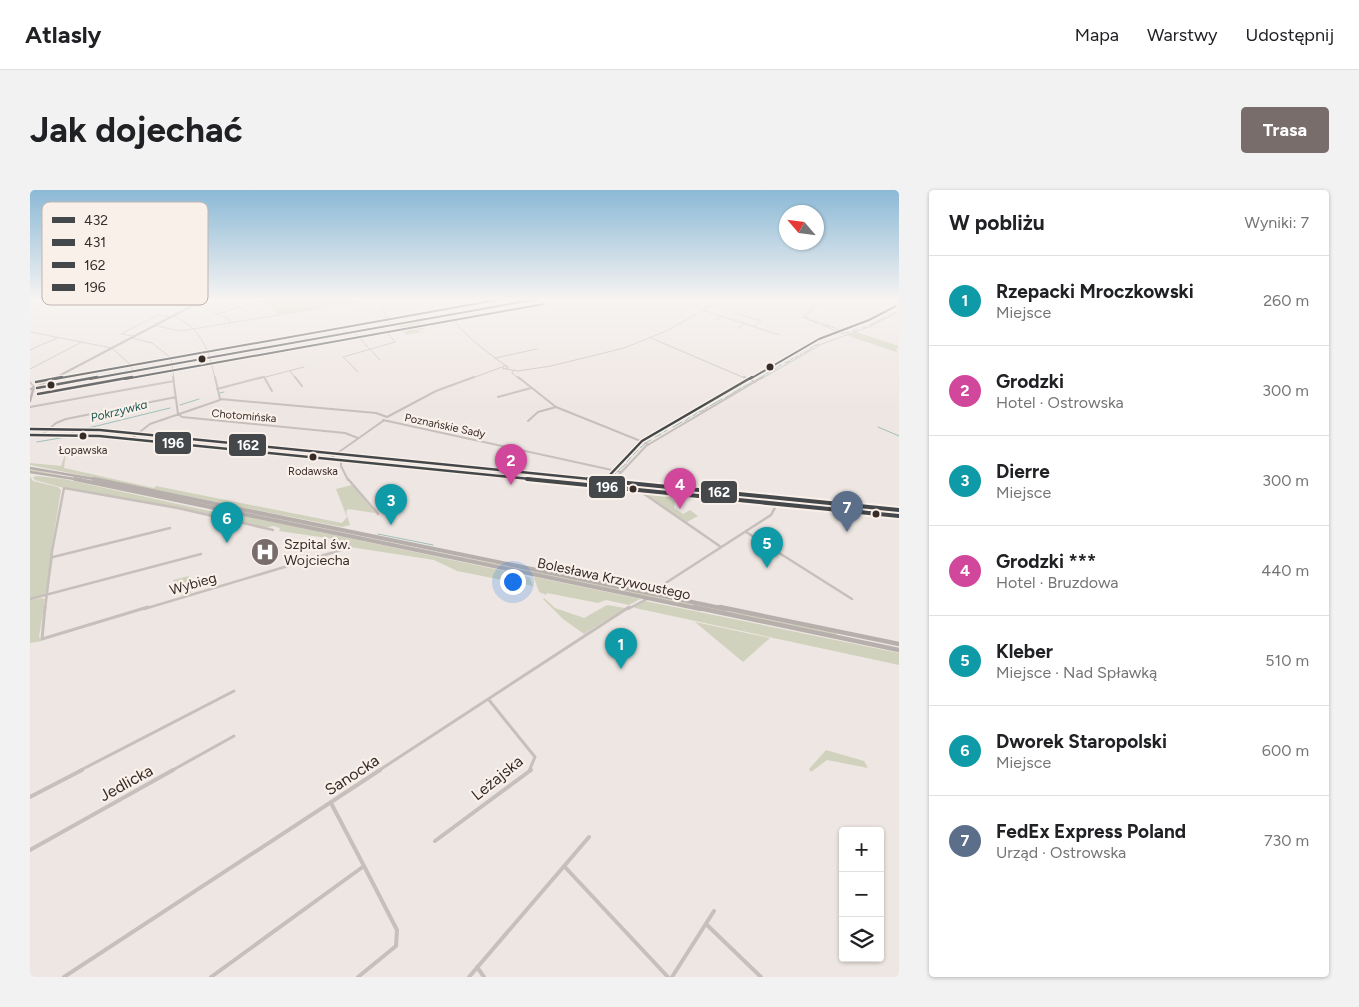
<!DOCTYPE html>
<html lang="pl">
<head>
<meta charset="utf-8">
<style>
	body { margin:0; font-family:Figtree,sans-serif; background:#f2f2f2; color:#202124 }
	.controls { position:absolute; right:15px; bottom:15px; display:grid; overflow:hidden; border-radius:5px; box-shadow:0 1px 4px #0004 }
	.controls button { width:45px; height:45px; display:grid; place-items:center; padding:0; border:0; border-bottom:1px solid #e0e0e0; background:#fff; color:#202124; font:25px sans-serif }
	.compass { position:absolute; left:749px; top:15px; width:45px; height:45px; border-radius:50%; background:#fff; box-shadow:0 1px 4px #0004; rotate:298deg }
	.you { position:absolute; left:482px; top:391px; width:18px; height:18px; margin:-12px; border:4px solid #fff; border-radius:50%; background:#1a73e8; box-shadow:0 0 0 8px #1a73e833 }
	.badge { display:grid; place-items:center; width:32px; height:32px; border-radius:50%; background:#786d6a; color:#fff; font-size:16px; font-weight:700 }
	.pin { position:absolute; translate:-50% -41px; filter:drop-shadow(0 1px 2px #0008) }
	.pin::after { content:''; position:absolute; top:26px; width:18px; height:15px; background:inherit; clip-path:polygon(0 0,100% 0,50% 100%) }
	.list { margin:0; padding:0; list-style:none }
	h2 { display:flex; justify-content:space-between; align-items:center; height:65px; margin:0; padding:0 20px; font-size:21px }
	h2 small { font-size:16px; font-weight:400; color:#757577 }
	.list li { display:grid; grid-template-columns:32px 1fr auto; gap:15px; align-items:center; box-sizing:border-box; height:90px; padding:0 20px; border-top:1px solid #e0e0e0 }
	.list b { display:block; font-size:19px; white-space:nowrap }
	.list p { margin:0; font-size:16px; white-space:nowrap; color:#757577 }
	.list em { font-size:16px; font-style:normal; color:#757577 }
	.icon { flex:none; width:28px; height:28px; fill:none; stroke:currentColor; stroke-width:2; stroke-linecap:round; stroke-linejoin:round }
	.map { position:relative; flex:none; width:869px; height:787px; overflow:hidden; border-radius:5px }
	header { display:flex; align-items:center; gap:30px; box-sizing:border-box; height:70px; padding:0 25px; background:#fff; border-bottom:1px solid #e0e0e0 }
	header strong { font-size:24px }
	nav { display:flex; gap:28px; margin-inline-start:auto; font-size:18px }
	.intro { display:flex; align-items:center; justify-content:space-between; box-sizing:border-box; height:120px; padding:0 30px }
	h1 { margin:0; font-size:35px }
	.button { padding:12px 22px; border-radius:5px; background:#786d6a; color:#fff; font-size:18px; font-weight:700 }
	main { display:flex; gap:30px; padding:0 30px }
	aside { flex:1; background:#fff; border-radius:5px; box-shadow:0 1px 4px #0004 }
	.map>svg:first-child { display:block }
</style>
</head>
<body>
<header>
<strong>Atlasly</strong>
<nav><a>Mapa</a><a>Warstwy</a><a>Udostępnij</a></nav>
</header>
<div class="intro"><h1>Jak dojechać</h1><a class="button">Trasa</a></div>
<main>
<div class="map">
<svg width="869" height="787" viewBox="0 0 869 787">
	<rect width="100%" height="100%" fill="#eee6e2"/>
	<path fill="#d1d2bd" d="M222,108h125l-98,17 -9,-10z
		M392,130l3,3 -4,-1 3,7 -6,1 2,2 18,-3 -32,6 -7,-9 -4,-1z
		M826,142l43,14 -3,4 3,3 -53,-18z
		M36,262l-2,16 90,20 2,-2 186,37 5,-6 -11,-28 16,-4 23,28 -27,-4 -2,3 4,13 -8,2 -312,-62v-2l31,3z
		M0,279l806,164 2,3 -773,-160 -35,-5z
		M0,286l3,5 25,6 3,3 -9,56 1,13 -5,31 -3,4 -15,5z
		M7,286l27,3 164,36 -2,3 -166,-31 -25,-7 -2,-3z
		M616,304l21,1 8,6 -1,7 9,6 7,-4 8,6 -11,6z
		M201,323l292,62 7,3 3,8 -76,-15 -23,-11 -84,-13 -16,-8 -55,-8 1,-3 -7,-2 -8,2 -34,-9z
		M159,386l2,17 -11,3 5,-3v-4l-11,4 -1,-13z
		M504,388l1,-1 105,22 -11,6 -23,-5 -8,3 -51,-10 -1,2 -7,-3z
		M12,408l3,1 -6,38 3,4 -12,2v-43z
		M514,408l11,10 29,10 23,-13 18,3 -41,26 -21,-15 -20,-20z
		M615,411l254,52v12l-264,-57 -1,-2z
		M665,432l75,16 -27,24z
		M796,560l38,11 4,7 -41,-8 -16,12 -2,-3z"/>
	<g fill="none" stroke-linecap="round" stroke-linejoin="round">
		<path stroke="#9fc0ba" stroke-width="1" d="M792,111l2,-1
			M475,114l15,-3
			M466,115h5
			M455,117h2
			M459,117l3,-1
			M786,117l2,-2
			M450,118h3
			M780,122l4,-3
			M421,123l28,-5
			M863,123l3,-1
			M860,125l2,-1
			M857,127l3,-2
			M779,129l-4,-2 5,-5
			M853,129l3,-2
			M781,130l7,2
			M846,132l6,-3
			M791,133l14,5
			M840,135l5,-2
			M346,137l7,-2
			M833,138l2,-1
			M807,139l6,3
			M823,141l4,-2
			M313,142h4
			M307,143h2
			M815,143l4,-1
			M294,146l9,-2
			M270,150l9,-2
			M256,153l12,-3
			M238,156l15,-3
			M784,156l5,-2
			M228,158l7,-2
			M780,159l3,-2
			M209,161l16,-3
			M203,162l4,-1
			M774,163l5,-3
			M194,164l2,-1
			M185,165h2
			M770,165l2,-2
			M765,168l3,-2
			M761,170l2,-2
			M755,173l5,-2
			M134,175l4,-1
			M749,176l2,-1
			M120,177l3,-1
			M745,179l3,-2
			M104,180l9,-2
			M95,181h3
			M741,181l3,-2
			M79,184l13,-2
			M736,184l4,-2
			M726,190l9,-5
			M713,197l8,-4
			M190,203l4,-1
			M703,203l8,-5
			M695,208l7,-4
			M150,215l19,-6
			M680,216l12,-7
			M675,219l3,-2
			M669,222l5,-2
			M663,226l4,-3
			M655,231l5,-4
			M643,237l9,-5
			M848,237l21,9
			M42,242l98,-24
			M634,242l3,-2
			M625,247l6,-3
			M7,252l29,-5
			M617,252l4,-2
			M610,258l5,-4
			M603,265l5,-5
			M597,272l4,-5
			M589,280l7,-6
			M556,293l11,1
			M573,294l13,-11
			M348,344l55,11"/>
		<path stroke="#c7bfbb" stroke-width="1" d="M220,108l20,7 8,10
			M411,108c15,33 37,47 65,68
			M469,108l4,7
			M645,108l34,10
			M793,108l-21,19 42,17
			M865,108l4,3
			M348,109l12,26
			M195,111l22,10
			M165,114l34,15 1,4
			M675,121l75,24
			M191,123l36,-12
			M706,123l25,8 -7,5
			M144,126c28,13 35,34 41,63
			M686,129l6,-3
			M127,136l23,5 198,-32
			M352,137l13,15
			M708,138l7,-5
			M0,142l82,16 19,17 2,6
			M324,142l26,28
			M103,146l-12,-2 37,-19 12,2
			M102,148l20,5 19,15 3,21
			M621,148l96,41
			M0,160l27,-12
			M465,168l42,-9
			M474,176h3l1,2 -5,1z
			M0,179l52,-27
			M476,179l12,2 33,-5 73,-18 40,-16 62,-34
			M484,180l-2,3 7,6
			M260,181l6,8
			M328,182l-15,-15 52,-15
			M228,189l46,-12
			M440,189l32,-12
			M731,189l61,-35 49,-18 28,-14"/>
		<path stroke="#c7bfbb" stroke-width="2" d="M143,187l5,37 4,3 163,16 13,5
			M185,187l5,22 156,14 11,4
			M234,187l8,14
			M265,187l7,9
			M488,187l38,30 92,37
			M714,187l11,5
			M0,192l4,5
			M187,199l46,-12
			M468,207l33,-9
			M0,217l144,-26
			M357,227l49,-26 38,-14
			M353,230l238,52
			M498,231l10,-9 18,-5
			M0,239l16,1
			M13,244l13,-11 10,-4 110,-22
			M101,249l19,-15 70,-24
			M299,269l54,-38
			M311,270v6l7,14
			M584,290l32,-34 117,-69"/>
		<path stroke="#c7bfbb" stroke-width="2.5" d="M318,289l30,35
			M577,297l8,-8
			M610,301l81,56
			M716,342l106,67
			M23,367l117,-29
			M631,396l110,-71 6,-11
			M0,409l171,-45
			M15,419l7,-58 12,-63 114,20 95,22
			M114,419l204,-61
			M598,419l19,-10"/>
		<path stroke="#c7bfbb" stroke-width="3" d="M15,417l-3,32 106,-32
			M459,510l46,57 -6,14
			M49,581l155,-80
			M141,581l63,-35
			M348,581l251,-164"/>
		<path stroke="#c7bfbb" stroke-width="4" d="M0,607l52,-27
			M405,651l96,-71
			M0,660l143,-80
			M534,676l104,111
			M676,734l55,53
			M447,777l7,10
			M34,787l316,-207
			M181,787l153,-111 -33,-63
			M328,787l38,-31 1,-16 -33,-64
			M439,787l120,-140
			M642,787l42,-66"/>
		<path stroke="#b7afac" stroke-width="2" d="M23,189l154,-81
			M60,189l453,-81"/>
		<path stroke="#b7afac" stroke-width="2.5" d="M5,197l2,1 -6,1z
			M7,197l18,-10
			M7,198l60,-11
			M0,211l3,-11
			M0,245l69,1 441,44
			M0,278l70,12
			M0,282l51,8"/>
		<path stroke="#b7afac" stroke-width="4" d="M45,289l625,130
			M64,289l632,130
			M497,289l372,37
			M197,330l3,-6 -2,-3"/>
		<path stroke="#b7afac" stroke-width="4.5" d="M664,417l205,43
			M690,417l179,37"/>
		<defs>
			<path id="bus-1-far1" d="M60,189l453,-81"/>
			<path id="bus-1" d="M7,198l60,-11"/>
			<path id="bus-2-far1" d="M95,189l419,-75"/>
			<path id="bus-2" d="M8,204l94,-17"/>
			<path id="bus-3-far2" d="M25,189l453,-81
				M720,189l69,-40 50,-19 27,-14"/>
			<path id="bus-3-far1" d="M6,192l26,-5
				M0,239l70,1 500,50
				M575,290l37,-39 110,-64"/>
			<path id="bus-3" d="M558,289l311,31
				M572,293l4,-4"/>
			<path id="bus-4-far1" d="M0,245l69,1 441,44"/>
			<path id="bus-4" d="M497,289l372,37"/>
		</defs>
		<use href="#bus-1-far1" stroke="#faf0ea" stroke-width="4"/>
		<use href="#bus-1" stroke="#faf0ea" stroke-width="5"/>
		<use href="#bus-2-far1" stroke="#faf0ea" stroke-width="4"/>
		<use href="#bus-2" stroke="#faf0ea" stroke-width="5"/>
		<use href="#bus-3-far2" stroke="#faf0ea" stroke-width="4"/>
		<use href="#bus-3-far1" stroke="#faf0ea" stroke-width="5"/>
		<use href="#bus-3" stroke="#faf0ea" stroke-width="8"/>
		<use href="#bus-4-far1" stroke="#faf0ea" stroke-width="5"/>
		<use href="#bus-4" stroke="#faf0ea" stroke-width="8"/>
		<use href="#bus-1-far1" stroke="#45484a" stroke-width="2"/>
		<use href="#bus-1" stroke="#45484a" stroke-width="2.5"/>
		<use href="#bus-2-far1" stroke="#45484a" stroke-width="2"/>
		<use href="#bus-2" stroke="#45484a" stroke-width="2.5"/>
		<use href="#bus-3-far2" stroke="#45484a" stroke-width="2"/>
		<use href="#bus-3-far1" stroke="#45484a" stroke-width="2.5"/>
		<use href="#bus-3" stroke="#45484a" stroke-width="4"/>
		<use href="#bus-4-far1" stroke="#45484a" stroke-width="2.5"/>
		<use href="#bus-4" stroke="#45484a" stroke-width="4"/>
	</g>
	<linearGradient id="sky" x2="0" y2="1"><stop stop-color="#8bb9d6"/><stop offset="0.5" stop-color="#f7f4f2"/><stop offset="1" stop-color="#f7f4f2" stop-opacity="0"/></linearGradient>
	<rect width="869" height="218" fill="url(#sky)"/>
	<defs>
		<symbol id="hospital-disc" viewBox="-11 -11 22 22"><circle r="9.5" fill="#786d6a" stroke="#faf0ea"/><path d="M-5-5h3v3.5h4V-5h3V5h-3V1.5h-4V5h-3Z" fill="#fff"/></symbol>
	</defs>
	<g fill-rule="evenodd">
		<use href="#hospital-disc" x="219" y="346" width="32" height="32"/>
	</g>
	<g fill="#382c29" stroke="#faf0ea" stroke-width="2">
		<circle cx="172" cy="169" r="4.5"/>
		<circle cx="740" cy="177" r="4.5"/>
		<circle cx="21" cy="195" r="4.5"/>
		<circle cx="53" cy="246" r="4.5"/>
		<circle cx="283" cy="267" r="4.5"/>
		<circle cx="603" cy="299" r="4.5"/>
		<circle cx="846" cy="324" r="4.5"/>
	</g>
	<g text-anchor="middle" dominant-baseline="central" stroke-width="4.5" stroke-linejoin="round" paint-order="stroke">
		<g font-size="11" fill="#382c29" stroke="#faf0ea">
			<text transform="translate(214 226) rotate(5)">Chotomińska</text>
			<text transform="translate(415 236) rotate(12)">Poznańskie Sady</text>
		</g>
		<g font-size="11" fill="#382c29" stroke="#faf0ea">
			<text x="53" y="260">Łopawska</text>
			<text x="283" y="281">Rodawska</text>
		</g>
		<g font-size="12" font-style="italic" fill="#1f5854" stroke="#faf0ea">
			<text transform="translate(89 221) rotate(-14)">Pokrzywka</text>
		</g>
		<g font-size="14" fill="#382c29" stroke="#faf0ea" text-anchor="start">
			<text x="254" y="354">Szpital św.<tspan x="254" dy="16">Wojciecha</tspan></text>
		</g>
		<g font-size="14" fill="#382c29" stroke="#faf0ea">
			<text transform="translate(584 389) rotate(12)">Bolesława Krzywoustego</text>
			<text transform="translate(163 394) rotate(-16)">Wybieg</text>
		</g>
		<g font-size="16" fill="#382c29" stroke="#faf0ea">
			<text transform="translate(322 585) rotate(-33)">Sanocka</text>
			<text transform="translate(467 588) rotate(-39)">Leżajska</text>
			<text transform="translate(96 593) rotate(-29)">Jedlicka</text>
		</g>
	</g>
	<rect x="12" y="12" width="166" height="103" rx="8" fill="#faf0ea" stroke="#c0b5b0" stroke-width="1"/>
	<rect x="22" y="27" width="23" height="6" fill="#45484a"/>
	<rect x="22" y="49" width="23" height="7" fill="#45484a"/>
	<rect x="22" y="72" width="23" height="6" fill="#45484a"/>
	<rect x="22" y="94" width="23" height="7" fill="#45484a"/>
	<g font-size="14" fill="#382c29">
		<text x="54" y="35">432</text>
		<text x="54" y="57">431</text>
		<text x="54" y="80">162</text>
		<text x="54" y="102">196</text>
	</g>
	<g stroke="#faf0ea" stroke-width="2">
		<rect x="124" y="241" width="38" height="24" rx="5" fill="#45484a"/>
		<rect x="198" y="243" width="39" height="24" rx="5" fill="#45484a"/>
		<rect x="558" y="285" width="38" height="24" rx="5" fill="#45484a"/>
		<rect x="670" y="290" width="38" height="24" rx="5" fill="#45484a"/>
	</g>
	<g font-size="14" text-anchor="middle" font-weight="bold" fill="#fff">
		<text x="143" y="258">196</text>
		<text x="218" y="260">162</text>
		<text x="577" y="302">196</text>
		<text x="689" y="307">162</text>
	</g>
</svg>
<div class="controls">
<button>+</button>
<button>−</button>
<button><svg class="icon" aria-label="layers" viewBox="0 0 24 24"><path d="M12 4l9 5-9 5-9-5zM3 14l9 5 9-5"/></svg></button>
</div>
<svg class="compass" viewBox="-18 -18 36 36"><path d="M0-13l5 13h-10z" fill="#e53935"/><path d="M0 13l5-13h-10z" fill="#757577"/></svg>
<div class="you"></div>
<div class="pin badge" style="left:591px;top:479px;background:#0f9aa8">1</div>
<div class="pin badge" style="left:481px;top:295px;background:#d1479c">2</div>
<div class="pin badge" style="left:361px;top:335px;background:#0f9aa8">3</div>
<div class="pin badge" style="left:650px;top:319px;background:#d1479c">4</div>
<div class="pin badge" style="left:737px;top:378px;background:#0f9aa8">5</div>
<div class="pin badge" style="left:197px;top:353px;background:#0f9aa8">6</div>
<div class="pin badge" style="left:817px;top:342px;background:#5c6f8a">7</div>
</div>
<aside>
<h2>W pobliżu<small>Wyniki: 7</small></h2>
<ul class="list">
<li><span class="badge" style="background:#0f9aa8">1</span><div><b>Rzepacki Mroczkowski</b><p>Miejsce</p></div><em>260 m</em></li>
<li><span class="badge" style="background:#d1479c">2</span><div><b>Grodzki</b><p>Hotel · Ostrowska</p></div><em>300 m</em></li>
<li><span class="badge" style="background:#0f9aa8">3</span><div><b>Dierre</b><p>Miejsce</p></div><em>300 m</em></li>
<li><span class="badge" style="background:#d1479c">4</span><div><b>Grodzki ***</b><p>Hotel · Bruzdowa</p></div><em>440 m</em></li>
<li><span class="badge" style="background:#0f9aa8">5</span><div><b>Kleber</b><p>Miejsce · Nad Spławką</p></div><em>510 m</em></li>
<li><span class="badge" style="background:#0f9aa8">6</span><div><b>Dworek Staropolski</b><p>Miejsce</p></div><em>600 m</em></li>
<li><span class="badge" style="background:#5c6f8a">7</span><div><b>FedEx Express Poland</b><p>Urząd · Ostrowska</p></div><em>730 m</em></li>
</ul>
</aside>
</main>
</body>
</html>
